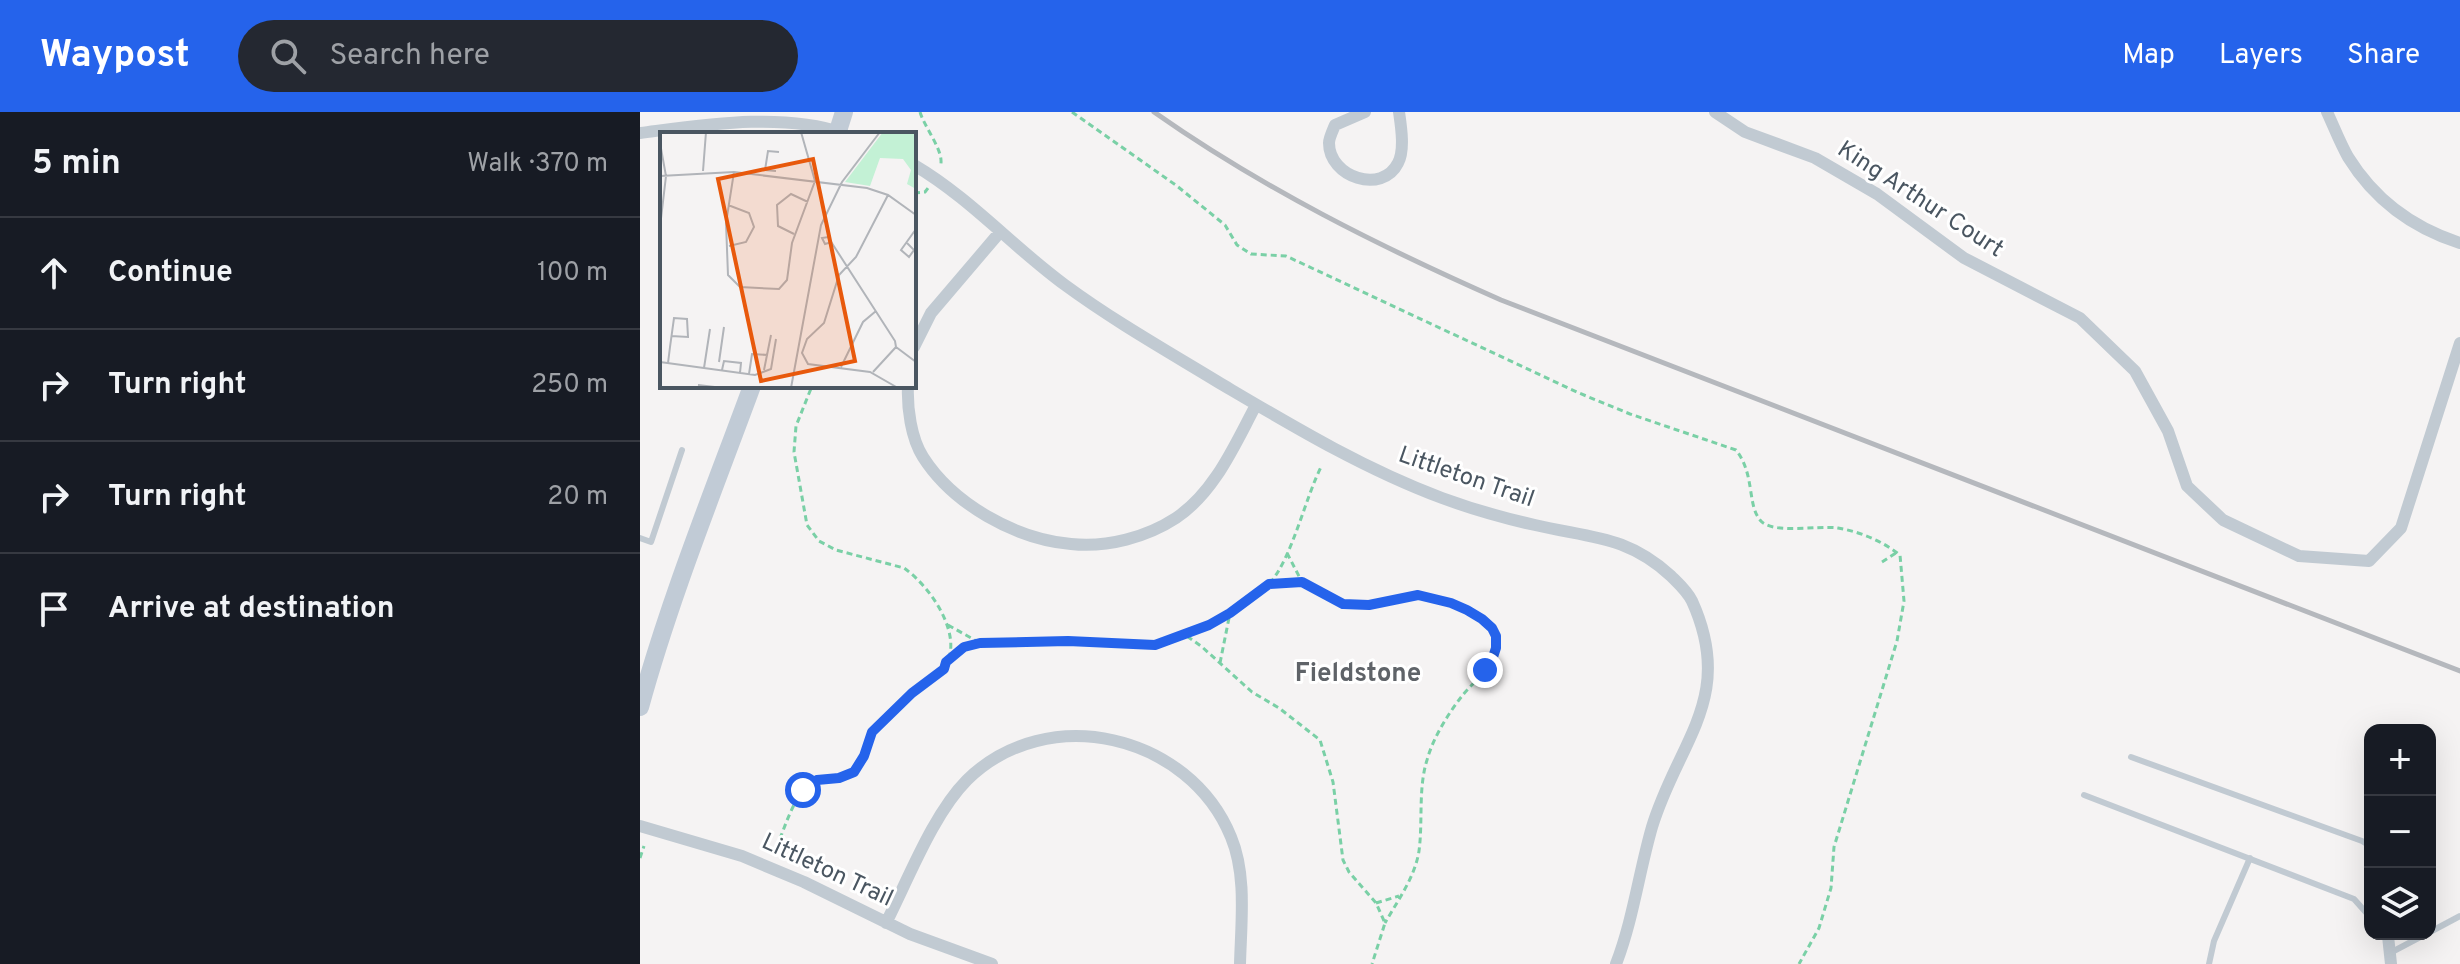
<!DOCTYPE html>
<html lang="en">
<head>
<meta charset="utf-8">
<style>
	body { margin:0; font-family:Overpass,sans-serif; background:#242831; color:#f1f3f6 }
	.controls { position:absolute; right:24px; bottom:24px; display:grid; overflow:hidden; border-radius:16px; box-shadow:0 8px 32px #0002 }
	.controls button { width:72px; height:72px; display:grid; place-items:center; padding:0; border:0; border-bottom:2px solid #363941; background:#171b24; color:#f1f3f6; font:40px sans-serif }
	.stop { position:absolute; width:24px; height:24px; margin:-18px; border:6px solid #2563eb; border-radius:50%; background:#fff }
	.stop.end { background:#2563eb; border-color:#fff; box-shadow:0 2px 8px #0008 }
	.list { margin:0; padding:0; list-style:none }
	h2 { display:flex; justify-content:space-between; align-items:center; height:104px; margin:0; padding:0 32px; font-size:34px }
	h2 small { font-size:26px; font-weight:400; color:#9ea1a6 }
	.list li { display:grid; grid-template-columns:52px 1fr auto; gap:24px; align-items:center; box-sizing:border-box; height:112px; padding:0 32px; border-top:2px solid #363941 }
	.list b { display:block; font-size:30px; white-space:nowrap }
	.list em { font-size:26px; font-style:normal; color:#9ea1a6 }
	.icon { flex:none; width:44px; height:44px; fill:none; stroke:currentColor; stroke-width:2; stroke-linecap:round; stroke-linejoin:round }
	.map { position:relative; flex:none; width:1820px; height:852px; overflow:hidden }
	header { display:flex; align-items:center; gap:48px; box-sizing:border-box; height:112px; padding:0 40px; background:#2563eb; color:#fff }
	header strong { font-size:38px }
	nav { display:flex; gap:44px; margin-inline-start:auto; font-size:28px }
	.search { width:560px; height:72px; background:#242831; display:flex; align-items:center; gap:20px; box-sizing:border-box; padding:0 28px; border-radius:44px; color:#9ea1a6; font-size:30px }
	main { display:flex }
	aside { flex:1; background:#171b24 }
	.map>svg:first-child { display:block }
</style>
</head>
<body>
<header>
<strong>Waypost</strong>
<div class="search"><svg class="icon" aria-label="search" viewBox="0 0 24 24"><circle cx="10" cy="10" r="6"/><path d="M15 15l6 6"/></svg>Search here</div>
<nav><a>Map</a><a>Layers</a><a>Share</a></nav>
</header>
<main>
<aside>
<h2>5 min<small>Walk · 370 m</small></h2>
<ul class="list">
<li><svg class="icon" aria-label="ahead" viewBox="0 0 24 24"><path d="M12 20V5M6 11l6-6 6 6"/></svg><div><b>Continue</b></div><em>100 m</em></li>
<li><svg class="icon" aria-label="right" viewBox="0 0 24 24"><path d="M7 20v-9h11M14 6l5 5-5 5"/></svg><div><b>Turn right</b></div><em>250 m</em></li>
<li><svg class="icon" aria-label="right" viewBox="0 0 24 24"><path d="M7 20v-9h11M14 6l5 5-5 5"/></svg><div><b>Turn right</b></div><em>20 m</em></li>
<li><svg class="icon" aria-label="arrive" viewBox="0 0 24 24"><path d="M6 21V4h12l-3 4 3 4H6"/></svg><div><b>Arrive at destination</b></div></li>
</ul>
</aside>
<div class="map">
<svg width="1820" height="852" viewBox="0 0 1820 852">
	<rect width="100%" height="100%" fill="#f5f3f3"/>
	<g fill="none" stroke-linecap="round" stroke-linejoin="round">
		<path stroke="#7ad0a6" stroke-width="3" stroke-dasharray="6 4" stroke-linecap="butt" d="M280,0c5,17 26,41 20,55
			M432,0l105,74 48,39 12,20 14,9 35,2 293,137 51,21 106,36c19,24 11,54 24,70 12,15 58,5 78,8 23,4 44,13 62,27l4,46 -7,40 -63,206 -3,41 -12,40 -20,36
			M274,81l11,-1 3,-4
			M647,441l15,29
			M1242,450l14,-9
			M629,472c10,-1 22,-3 31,-2 16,3 32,22 56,24 20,2 40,-9 60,-10 20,-2 65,16 77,33 4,6 4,16 2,23 -5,18 -22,30 -33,44 -14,18 -29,42 -35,64 -9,29 -4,61 -8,91 -4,26 -21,49 -34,72
			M308,513l32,18
			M544,522c25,-9 44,-20 65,-36 6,-4 15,-8 20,-14 23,-25 36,-86 53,-119
			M306,550l18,-15 16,-4 25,1 32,-3h31l87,4 29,-11 17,12 51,46 27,16 41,32 13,42 10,78 6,12 27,31 9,20 -13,41
			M580,551l10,-50
			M136,736c8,-18 14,-40 26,-56 13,-18 34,-8 50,-19 15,-10 15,-35 27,-48 11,-12 22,-24 35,-34 9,-7 23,-13 30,-23 22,-31 -14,-82 -40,-100l-68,-18 -17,-9 -12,-16 -13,-73 2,-26 16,-40
			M0,746l4,-12
			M736,791l23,-7"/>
		<path stroke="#c1cad2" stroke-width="6" d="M0,426l11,4 31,-92
			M1491,645l231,84 8,5
			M1444,683l270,104 16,18
			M1790,820l30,-16
			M1750,841l36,-19
			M1569,852l5,-23 36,-83"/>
		<path stroke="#c1cad2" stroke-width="12" d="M725,0l-30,13c-2,5 -6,13 -6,18 0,34 53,52 69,20 7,-13 3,-37 1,-51
			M1075,0l30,20 70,26 62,36 87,64 116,60 55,53 33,60 19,55 36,34 76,36 70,5 32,-33 59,-185
			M1687,0c7,15 13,31 21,45 26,42 65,71 112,86
			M0,21c63,-8 142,-21 203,0
			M274,53c56,33 99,82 151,120 49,36 102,66 153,97 73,43 144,86 224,116 30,11 61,20 93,27 55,13 91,10 136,51 8,8 16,15 21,25 44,97 -14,140 -40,226 -13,45 -19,93 -36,137
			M274,235l17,-34 69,-81
			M268,274c-1,22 3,52 15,71 30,47 92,82 148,87 36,4 76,-7 105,-26 39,-26 59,-74 80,-113
			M0,714l102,30 62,26 106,52 82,30
			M246,811c22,-43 47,-109 81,-143 80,-79 222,-46 264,57 16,38 10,86 9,127
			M1748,824l3,28"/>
		<path stroke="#c1cbd6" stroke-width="18" d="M197,22l7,-22
			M0,595c30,-109 73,-215 112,-321"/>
		<path stroke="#b5b8bd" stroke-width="5" d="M514,0c108,76 227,135 347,188l959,371"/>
	</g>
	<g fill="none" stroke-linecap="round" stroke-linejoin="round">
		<path stroke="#2563eb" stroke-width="10" d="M163,678l14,-10 22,-2 15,-6 10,-16 8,-24 40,-39 32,-24 2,-7 18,-15 16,-4 88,-2 87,4 54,-20 21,-12 39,-29 33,-2 41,22 26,1 49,-10 33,8 16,7 15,9 10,9 4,8v12l-4,12 -7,10"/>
	</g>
	<g text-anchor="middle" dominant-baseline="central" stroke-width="6" stroke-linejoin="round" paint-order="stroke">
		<g font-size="24" fill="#4a5661" stroke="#fff">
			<text transform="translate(1280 88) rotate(33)">King Arthur Court</text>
			<text transform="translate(826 366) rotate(19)">Littleton Trail</text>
			<text transform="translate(187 759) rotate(25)">Littleton Trail</text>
		</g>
		<g font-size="26" font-weight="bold" fill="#5f6368" stroke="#fff">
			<text x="718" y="562">Fieldstone</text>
		</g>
	</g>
	<g transform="translate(20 20)">
		<rect width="256" height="256" fill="#f5f3f3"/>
		<path d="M223,0h33v57l-9,-5 4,-14 -8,-11 -23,-1 -10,28 -25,-4z" fill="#c3f1d5"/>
		<path fill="none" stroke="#b1b4b9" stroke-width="2" d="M0,11l6,33 -6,51M43,39l3,-39M116,39l-11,-1 3,-19 11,1M74,40l-8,51 2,52 12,12 39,2 8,-9 5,-37 23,-62 -14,-49M0,44l74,-4 133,16 21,7 28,20M228,63l-32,62 -17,18 -15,48 -17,16 -5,14 6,11 62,8 28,16M68,73l21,8 5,14 -8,15 -17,4M134,102l-16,-8 -1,-21 14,-11 17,8M172,110l-7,2 -3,-6 6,-1 67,104 1,6 20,15M246,110l8,8 -5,7 -8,-7 15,-21M0,230l95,13 16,-6 5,-30M59,230l5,-35M8,231l2,-16 4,-29 13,1 1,18 -17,-1M181,235l22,-45 13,-11M44,236l6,-39M62,238l2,-9 17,2 -1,10M104,238l7,-35M213,240l23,-25M89,242l3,-20 16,1M38,253l25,3M131,256l30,-163 21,-43 38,-50"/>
		<path fill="#e8590c" fill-opacity="0.15" stroke="#e8590c" stroke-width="4" d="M153,27l42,202 -94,20 -43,-202z"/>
		<rect width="256" height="256" fill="none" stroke="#4a5661" stroke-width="4"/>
	</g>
</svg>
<div class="controls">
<button>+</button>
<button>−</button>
<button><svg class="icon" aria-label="layers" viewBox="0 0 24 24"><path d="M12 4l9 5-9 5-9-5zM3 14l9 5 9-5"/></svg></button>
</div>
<div class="stop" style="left:163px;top:678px"></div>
<div class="stop end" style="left:845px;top:558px"></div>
</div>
</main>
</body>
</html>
